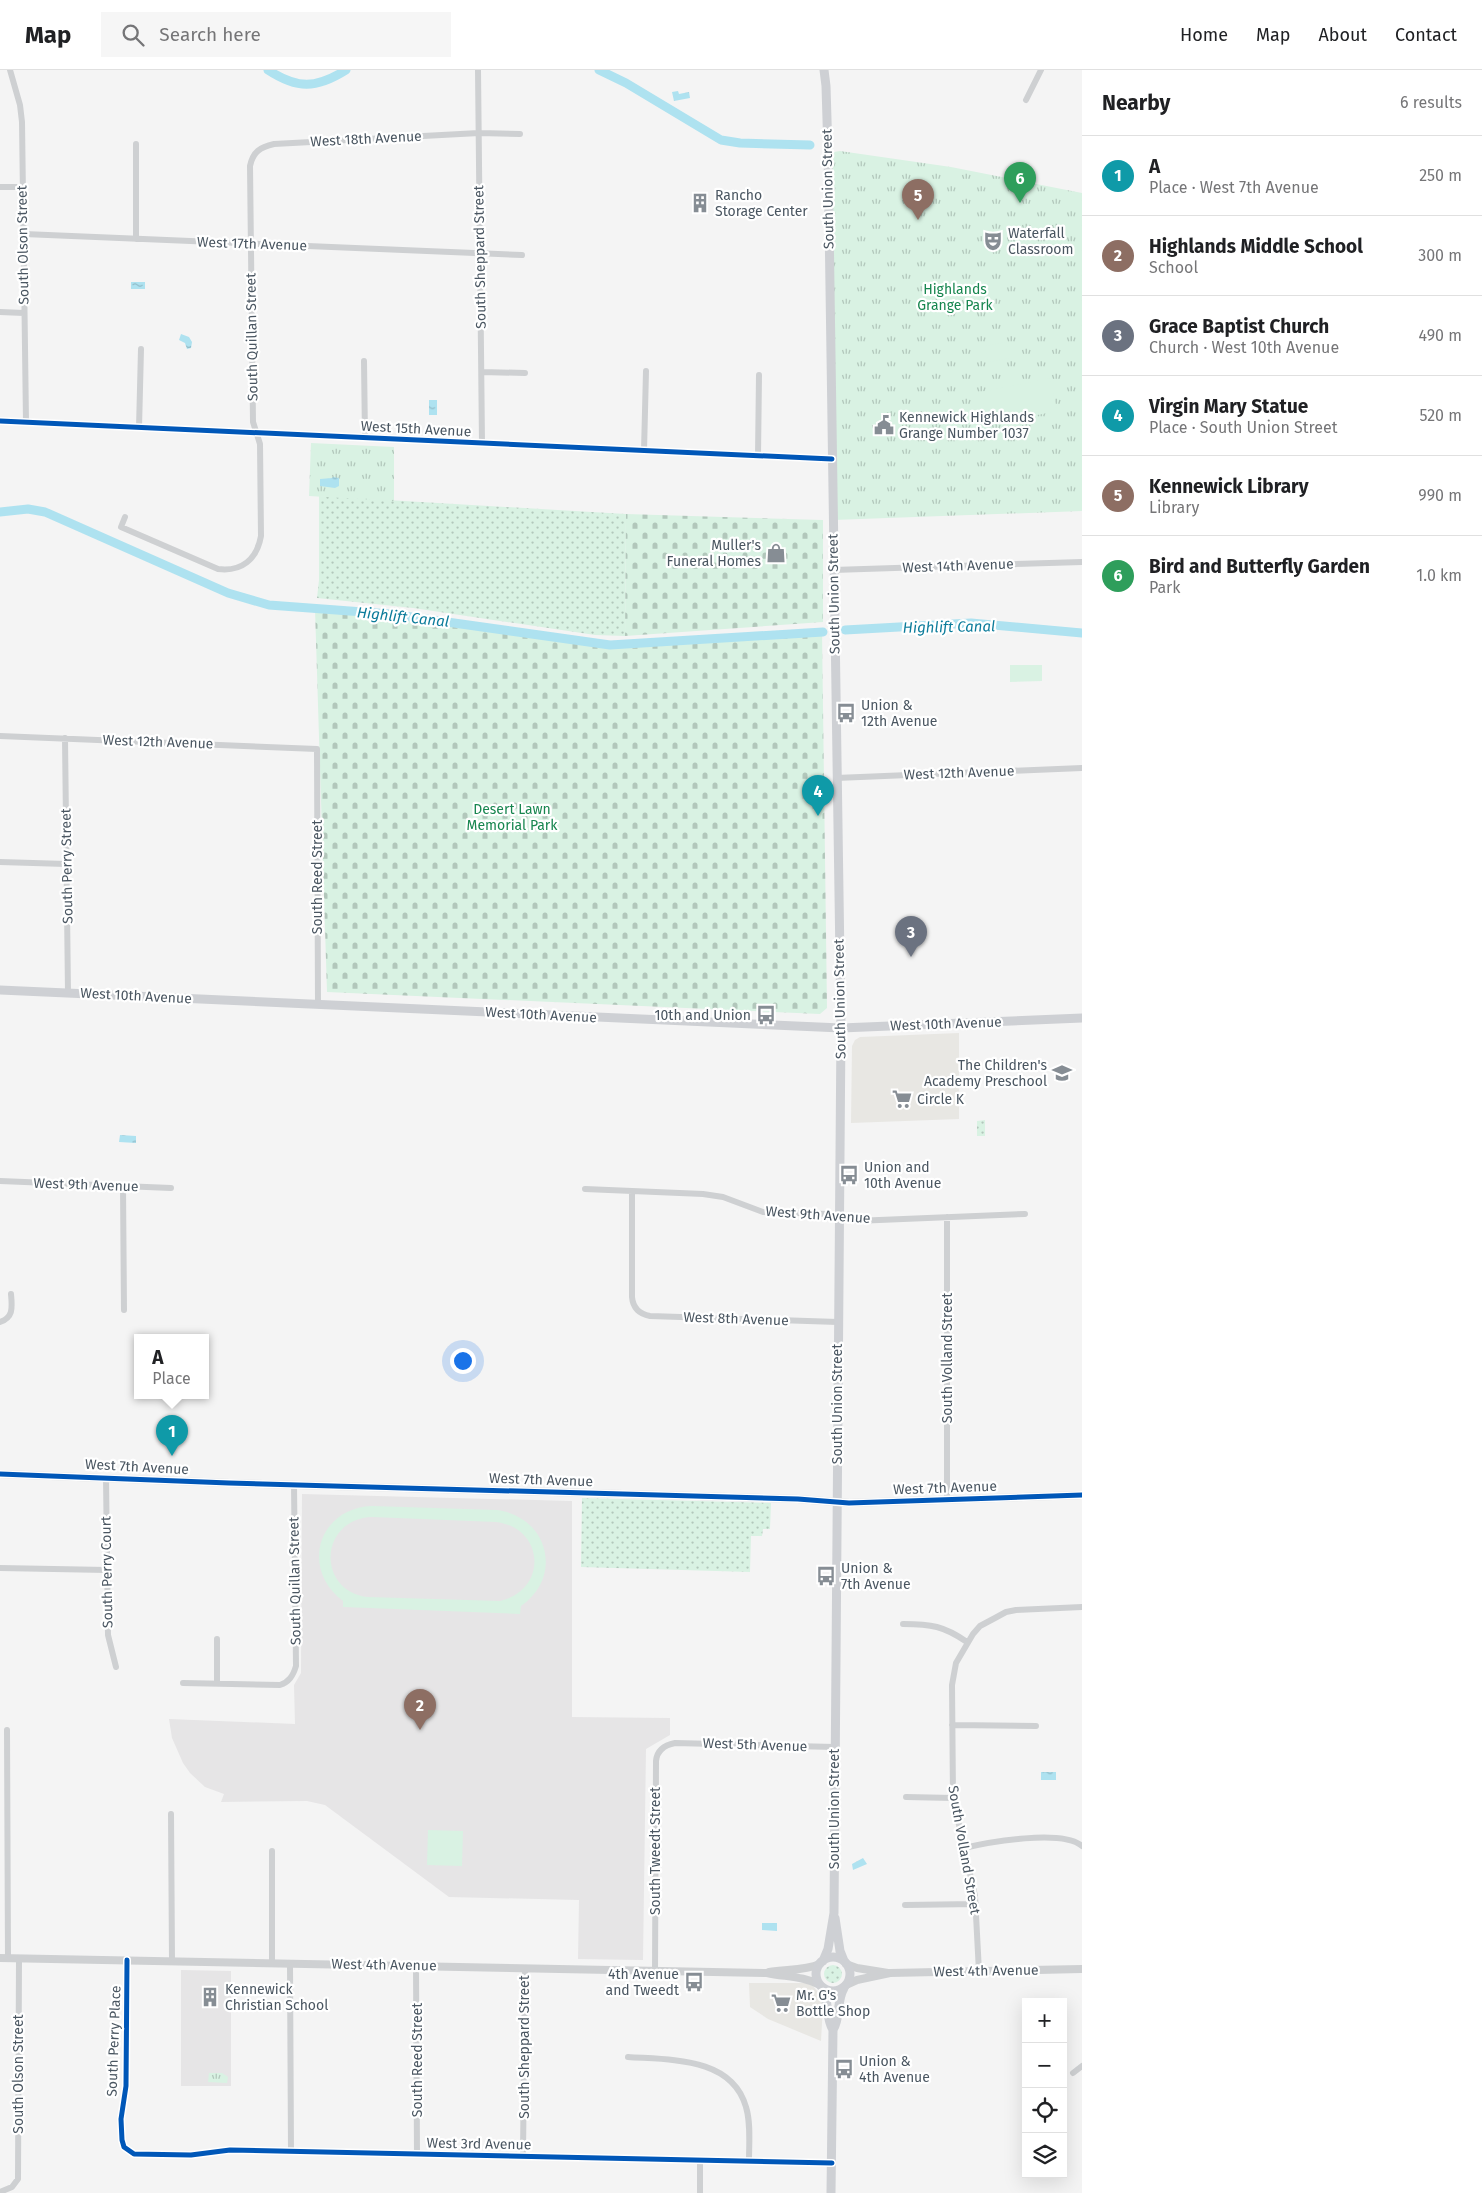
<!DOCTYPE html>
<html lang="en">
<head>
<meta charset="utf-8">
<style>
	body { margin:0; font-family:"Fira Sans",sans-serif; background:#f6f6f6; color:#202124 }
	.controls { position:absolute; right:15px; bottom:15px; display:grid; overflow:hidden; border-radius:0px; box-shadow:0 5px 20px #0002 }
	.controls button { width:45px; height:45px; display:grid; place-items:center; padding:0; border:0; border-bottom:1px solid #e0e0e0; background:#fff; color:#202124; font:25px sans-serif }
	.you { position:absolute; left:462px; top:1290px; width:18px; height:18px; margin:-12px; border:4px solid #fff; border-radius:50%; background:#1a73e8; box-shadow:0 0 0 8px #1a73e833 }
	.badge { display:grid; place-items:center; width:32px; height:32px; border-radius:50%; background:#0f766e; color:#fff; font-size:16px; font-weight:700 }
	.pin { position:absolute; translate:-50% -41px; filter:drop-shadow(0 1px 2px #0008) }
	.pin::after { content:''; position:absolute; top:26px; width:18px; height:15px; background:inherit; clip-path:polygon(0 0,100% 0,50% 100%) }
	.popup { position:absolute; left:134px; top:1264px; width:75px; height:65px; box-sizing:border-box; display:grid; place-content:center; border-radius:0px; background:#fff; filter:drop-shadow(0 1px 4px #0005); font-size:16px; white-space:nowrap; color:#757577 }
	.popup b { font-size:19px; color:#202124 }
	.popup::after { content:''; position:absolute; left:50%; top:100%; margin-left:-10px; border:10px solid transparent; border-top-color:#fff }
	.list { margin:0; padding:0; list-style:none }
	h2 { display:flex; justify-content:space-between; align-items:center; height:65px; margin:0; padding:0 20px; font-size:21px }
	h2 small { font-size:16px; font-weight:400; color:#757577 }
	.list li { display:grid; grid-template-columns:32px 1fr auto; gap:15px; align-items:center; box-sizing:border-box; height:80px; padding:0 20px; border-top:1px solid #e0e0e0 }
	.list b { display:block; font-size:19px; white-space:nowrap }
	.list p { margin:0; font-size:16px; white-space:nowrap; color:#757577 }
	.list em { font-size:16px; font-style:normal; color:#757577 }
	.icon { flex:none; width:28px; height:28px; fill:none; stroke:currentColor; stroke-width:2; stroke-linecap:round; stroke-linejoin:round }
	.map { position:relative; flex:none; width:1082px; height:2123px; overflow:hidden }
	header { display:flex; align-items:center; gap:30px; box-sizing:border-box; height:70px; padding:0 25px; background:#fff; border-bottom:1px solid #e0e0e0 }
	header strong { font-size:24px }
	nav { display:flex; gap:28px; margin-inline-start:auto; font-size:18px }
	.search { width:350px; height:45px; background:#f6f6f6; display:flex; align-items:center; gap:12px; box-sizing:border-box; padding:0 18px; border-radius:0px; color:#757577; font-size:19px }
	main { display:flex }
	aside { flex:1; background:#fff }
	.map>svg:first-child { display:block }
</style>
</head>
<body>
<header>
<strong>Map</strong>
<div class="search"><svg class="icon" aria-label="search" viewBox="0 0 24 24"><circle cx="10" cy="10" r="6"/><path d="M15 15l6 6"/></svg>Search here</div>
<nav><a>Home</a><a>Map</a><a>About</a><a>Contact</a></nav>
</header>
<main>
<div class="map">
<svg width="1082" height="2123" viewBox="0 0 1082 2123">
	<defs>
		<pattern id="grass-dots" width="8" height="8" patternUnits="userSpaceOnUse" patternTransform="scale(1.25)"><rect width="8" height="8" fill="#d9f2e3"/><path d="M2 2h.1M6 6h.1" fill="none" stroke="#b2c7bb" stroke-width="1.8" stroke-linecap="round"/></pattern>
		<pattern id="cemetery-stones" width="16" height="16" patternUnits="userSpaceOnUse" patternTransform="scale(1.25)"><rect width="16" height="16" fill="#d9f2e3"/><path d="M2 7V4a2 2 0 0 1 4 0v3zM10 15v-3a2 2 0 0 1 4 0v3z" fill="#b2c7bb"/></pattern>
		<pattern id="park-tufts" width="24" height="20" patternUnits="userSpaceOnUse" patternTransform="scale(1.25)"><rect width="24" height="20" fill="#d9f2e3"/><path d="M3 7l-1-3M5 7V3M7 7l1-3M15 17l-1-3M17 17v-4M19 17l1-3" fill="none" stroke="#b2c7bb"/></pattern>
		<pattern id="water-ripples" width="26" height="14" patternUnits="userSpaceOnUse" patternTransform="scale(1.25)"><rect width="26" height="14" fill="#aee2f0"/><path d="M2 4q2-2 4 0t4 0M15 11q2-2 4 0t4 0" fill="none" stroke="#90bac6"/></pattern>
	</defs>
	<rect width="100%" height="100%" fill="#f4f4f4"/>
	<path fill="#e8e7e3" d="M959,963v86l-108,4 1,-77 3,-6 5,-3z
		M749,1913h57l7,3 8,10 2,10 -2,35 -53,-22 -18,-12z"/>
	<path fill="#e6e5e6" d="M302,1424l270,7v216l98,1v17l-24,14 -3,211 -65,-1 1,-59 -130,-3 -124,-92 -18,-4 -86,1 3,-8 -19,-7 -15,-14 -7,-10 -11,-25 -3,-19 126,5 -1,-39 7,-12z
		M181,1900l50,1v115h-50z"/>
	<path fill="url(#grass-dots)" d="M319,426l307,18 -1,122 -30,-1 -182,-27 -96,-10 2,-18z
		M985,1050v16h-8v-15z
		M582,1428l189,5 -1,26h-7l-1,7h-11l-1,36 -169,-5z
		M824 1904a9 9 0 1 1 18 0a9 9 0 1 1-18 0Z"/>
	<path fill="url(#cemetery-stones)" d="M626,444l197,6v102l-198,14z
		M315,539l298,35 209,-13 5,377 -7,6 -493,-22z"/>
	<path fill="url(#park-tufts)" d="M840,81l111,16 131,26v318l-249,9 -5,-367z
		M311,373l83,4v54l-85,-5z
		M209,2003h13l6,4 -1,6 -19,-1z"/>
	<path fill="#d9f2e3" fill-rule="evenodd" d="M1006,272l4,16 -21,4 -4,-16z
		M1050,308l7,33 -70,14 -6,-33z
		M1010,595h32v16l-32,1z
		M372,1436l125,4c51,7 67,66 24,96l-1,8 -177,-7v-6c-43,-32 -25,-93 29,-95zM372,1447l124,5c49,6 52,68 4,79l-132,-4c-52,-6 -49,-78 4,-80z
		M428,1760l35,1 -1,35 -35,-1z"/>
	<path fill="url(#water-ripples)" d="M678,21l1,3 10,-2 1,6 -16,3 -2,-9z
		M131,212h14v7h-14z
		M181,264l8,3 3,5 -1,6 -4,1 -2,-6 -6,-3z
		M429,330h8v15h-8z
		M333,407l6,1v8l-4,2 -15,-2v-7l12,-1z
		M120,1065l16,1v7l-17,-1z
		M1041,1702h15v8h-15z
		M863,1788l4,6 -14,6 -1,-6z
		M762,1853h15v8l-15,-1z"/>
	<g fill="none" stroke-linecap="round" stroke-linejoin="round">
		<path stroke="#aee2f0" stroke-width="9" d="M268,0c29,19 48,19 78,0
			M599,0l27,13 95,57 19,3 70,2
			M0,442l28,-3 17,3 183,81 41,12 121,9 220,31 213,-13
			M845,560l126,-7 111,10"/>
		<path stroke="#ced0d2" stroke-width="6" d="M10,0l10,35 2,17 4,300
			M478,0l4,373
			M1026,30l15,-30
			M0,117h22
			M24,164l498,21
			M136,169v-95
			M0,242l24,1
			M364,291l1,77
			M482,302l43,1
			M0,351l832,38
			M139,358l2,-79
			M644,381l2,-80
			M758,386l1,-81
			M125,447l-4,10 97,42c24,3 39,-10 43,-33l-1,-92 -7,-22 -3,-256c3,-14 10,-19 24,-22l205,-11 41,1
			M833,500l249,-8
			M0,666l317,13 1,256
			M65,668l3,255
			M836,708l246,-10
			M0,792l66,2
			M0,1111l171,7
			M123,1116l1,124
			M585,1119l118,5 20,3 40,15 64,2 28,7 170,-7
			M632,1121v106c1,11 7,17 18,19l188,6
			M0,1252c14,-5 12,-15 11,-28
			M106,1407l2,158 8,32
			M947,1429v-282
			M0,1498l107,2
			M903,1554c28,0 41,2 64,18
			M217,1569v44
			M183,1613l97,2c9,-3 13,-9 16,-19l-2,-182
			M952,1655l84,1
			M7,1660l1,228
			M906,1727l47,1
			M171,1744l1,147
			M964,1778c25,-6 98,-19 118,-2
			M905,1835l71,-1
			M127,1890l-1,126 -5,33 1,21 2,7 10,7 57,1 39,-5 602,13
			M272,1893v-112
			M290,1894l1,188
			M416,1896l1,188
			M655,1901l1,-210c1,-11 9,-16 19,-18l160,4
			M979,1902l-4,-76 -22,-98 -1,-113 4,-22 17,-29 7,-8 15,-8 11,-6 10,-2 66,-3
			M628,1987c43,3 104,0 118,50 5,16 3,36 3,54
			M1073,2003l9,-7
			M523,2086l2,-188
			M0,2122l12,-5 6,-8 1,-220
			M700,2123v-33"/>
		<path stroke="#ced0d2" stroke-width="8" d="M0,1404l229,9 569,16 51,4 233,-8
			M0,1888l767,15c18,4 37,3 53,12
			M846,1894l11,4 31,5
			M769,1902c17,-3 35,-1 51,-8
			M846,1915l11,-5 33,-7 192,-4"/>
		<path stroke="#ced0d4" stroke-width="9" d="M0,920l841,38 241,-10
			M835,1848l5,33 4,10
			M816 1904a17 17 0 1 1 34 0a17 17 0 1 1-34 0Z
			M823,1891l5,-12 6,-36 7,-885 -13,-875 -2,-67 -2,-16
			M822,1917c8,16 3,30 11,43l-2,163
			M833,1960c8,-13 3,-28 11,-42"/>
		<defs>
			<path id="cycleway" d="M0,351l832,38
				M0,1404l229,9 569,16 51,4 233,-8
				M127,1890l-1,126 -5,33 1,21 2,7 10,7 57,1 39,-5 602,13"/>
		</defs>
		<use href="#cycleway" stroke="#fff" stroke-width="8"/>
		<use href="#cycleway" stroke="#0057b8" stroke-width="5"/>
	</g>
	<defs>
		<symbol id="building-bare" viewBox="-9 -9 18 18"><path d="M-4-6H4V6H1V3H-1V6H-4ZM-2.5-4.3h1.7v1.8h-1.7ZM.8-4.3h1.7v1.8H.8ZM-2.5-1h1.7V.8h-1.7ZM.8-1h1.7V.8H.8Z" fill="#868d94" stroke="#fff" stroke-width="2.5" paint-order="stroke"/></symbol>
		<symbol id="theatre-bare" viewBox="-9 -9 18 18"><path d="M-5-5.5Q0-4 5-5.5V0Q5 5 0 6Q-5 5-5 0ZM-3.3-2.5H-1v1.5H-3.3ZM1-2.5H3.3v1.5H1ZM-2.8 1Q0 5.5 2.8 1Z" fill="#868d94" stroke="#fff" stroke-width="2.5" paint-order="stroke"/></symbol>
		<symbol id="civic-bare" viewBox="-9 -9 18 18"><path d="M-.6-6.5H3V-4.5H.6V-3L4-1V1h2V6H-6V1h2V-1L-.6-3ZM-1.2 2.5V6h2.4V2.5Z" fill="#868d94" stroke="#fff" stroke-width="2.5" paint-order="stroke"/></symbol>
		<symbol id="shop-bare" viewBox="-9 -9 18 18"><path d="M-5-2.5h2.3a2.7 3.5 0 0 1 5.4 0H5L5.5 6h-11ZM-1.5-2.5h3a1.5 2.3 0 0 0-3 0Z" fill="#868d94" stroke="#fff" stroke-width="2.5" paint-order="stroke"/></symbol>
		<symbol id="bus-bare" viewBox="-9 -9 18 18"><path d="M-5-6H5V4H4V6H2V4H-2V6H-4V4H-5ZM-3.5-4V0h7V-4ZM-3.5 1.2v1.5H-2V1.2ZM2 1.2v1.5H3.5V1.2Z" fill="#868d94" stroke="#fff" stroke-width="2.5" paint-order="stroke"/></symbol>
		<symbol id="school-bare" viewBox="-9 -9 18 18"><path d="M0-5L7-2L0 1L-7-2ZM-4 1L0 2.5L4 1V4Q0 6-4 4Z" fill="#868d94" stroke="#fff" stroke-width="2.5" paint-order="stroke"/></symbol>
		<symbol id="supermarket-bare" viewBox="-9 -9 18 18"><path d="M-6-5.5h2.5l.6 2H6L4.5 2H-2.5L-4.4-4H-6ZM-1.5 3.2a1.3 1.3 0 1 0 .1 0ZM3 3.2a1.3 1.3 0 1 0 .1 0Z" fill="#868d94" stroke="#fff" stroke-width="2.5" paint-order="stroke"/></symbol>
	</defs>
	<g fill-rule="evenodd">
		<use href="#building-bare" x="686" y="119" width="28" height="28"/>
		<use href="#theatre-bare" x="979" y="157" width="28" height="28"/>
		<use href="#civic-bare" x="870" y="341" width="28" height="28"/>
		<use href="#shop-bare" x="762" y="469" width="28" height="28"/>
		<use href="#bus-bare" x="832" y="629" width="28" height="28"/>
		<use href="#bus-bare" x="752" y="931" width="28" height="28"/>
		<use href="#school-bare" x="1048" y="989" width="28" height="28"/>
		<use href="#supermarket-bare" x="888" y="1015" width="28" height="28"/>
		<use href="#bus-bare" x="835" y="1091" width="28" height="28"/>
		<use href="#bus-bare" x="812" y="1492" width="28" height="28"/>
		<use href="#bus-bare" x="680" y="1898" width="28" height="28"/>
		<use href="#building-bare" x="196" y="1913" width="28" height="28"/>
		<use href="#supermarket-bare" x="767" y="1919" width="28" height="28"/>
		<use href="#bus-bare" x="830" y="1985" width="28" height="28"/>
	</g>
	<g text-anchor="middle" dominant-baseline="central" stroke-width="4.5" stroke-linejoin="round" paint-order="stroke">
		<g font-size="14" fill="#4a5661" stroke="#fff">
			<text transform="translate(366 69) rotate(-3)">West 18th Avenue</text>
			<text transform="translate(828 119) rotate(-91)">South Union Street</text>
			<text transform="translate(252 174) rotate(2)">West 17th Avenue</text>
			<text transform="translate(23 175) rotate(-91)">South Olson Street</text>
			<text transform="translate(480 187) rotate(-91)">South Sheppard Street</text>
			<text transform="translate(252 267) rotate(-91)">South Quillan Street</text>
			<text transform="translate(416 359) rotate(3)">West 15th Avenue</text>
			<text transform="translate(958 496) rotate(-2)">West 14th Avenue</text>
			<text transform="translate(834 524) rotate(-91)">South Union Street</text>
			<text transform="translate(158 672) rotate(2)">West 12th Avenue</text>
			<text transform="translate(959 703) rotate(-2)">West 12th Avenue</text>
			<text transform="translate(67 796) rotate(-91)">South Perry Street</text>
			<text transform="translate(317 807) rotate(-90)">South Reed Street</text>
			<text transform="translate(136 926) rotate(3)">West 10th Avenue</text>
			<text transform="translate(840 929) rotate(-91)">South Union Street</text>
			<text transform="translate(541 945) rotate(3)">West 10th Avenue</text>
			<text transform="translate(946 954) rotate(-2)">West 10th Avenue</text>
			<text transform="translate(86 1115) rotate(2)">West 9th Avenue</text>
			<text transform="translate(818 1145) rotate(4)">West 9th Avenue</text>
			<text transform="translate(736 1249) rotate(2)">West 8th Avenue</text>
			<text transform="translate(947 1288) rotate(-90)">South Volland Street</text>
			<text transform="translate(837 1334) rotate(-90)">South Union Street</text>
			<text transform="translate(137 1397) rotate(3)">West 7th Avenue</text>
			<text transform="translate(541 1410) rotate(2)">West 7th Avenue</text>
			<text transform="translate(945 1418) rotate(-2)">West 7th Avenue</text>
			<text transform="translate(107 1502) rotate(-91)">South Perry Court</text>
			<text transform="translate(295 1511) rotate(-91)">South Quillan Street</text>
			<text transform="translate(755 1675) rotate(2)">West 5th Avenue</text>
			<text transform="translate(834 1739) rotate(-90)">South Union Street</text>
			<text transform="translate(964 1780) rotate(80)">South Volland Street</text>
			<text transform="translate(655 1781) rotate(-90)">South Tweedt Street</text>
			<text transform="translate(384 1895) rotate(1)">West 4th Avenue</text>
			<text transform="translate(986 1901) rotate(-1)">West 4th Avenue</text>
			<text transform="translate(114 1971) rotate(-88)">South Perry Place</text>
			<text transform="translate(524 1977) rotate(-90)">South Sheppard Street</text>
			<text transform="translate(417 1990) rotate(-90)">South Reed Street</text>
			<text transform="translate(18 2004) rotate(-90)">South Olson Street</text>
			<text transform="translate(479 2074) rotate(1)">West 3rd Avenue</text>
		</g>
		<g font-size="14" fill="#4a5661" stroke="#fff" text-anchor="start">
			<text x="715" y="125">Rancho<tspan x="715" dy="16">Storage Center</tspan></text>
			<text x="1008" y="163">Waterfall<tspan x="1008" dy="16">Classroom</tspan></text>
			<text x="899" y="347">Kennewick Highlands<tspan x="899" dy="16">Grange Number 1037</tspan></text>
			<text x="761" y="475" text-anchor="end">Muller's<tspan x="761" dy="16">Funeral Homes</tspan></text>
			<text x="861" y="635">Union &amp;<tspan x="861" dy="16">12th Avenue</tspan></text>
			<text x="751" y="945" text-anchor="end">10th and Union</text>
			<text x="1047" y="995" text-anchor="end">The Children's<tspan x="1047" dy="16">Academy Preschool</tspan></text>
			<text x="917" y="1029">Circle K</text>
			<text x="864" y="1097">Union and<tspan x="864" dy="16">10th Avenue</tspan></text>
			<text x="841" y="1498">Union &amp;<tspan x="841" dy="16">7th Avenue</tspan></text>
			<text x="679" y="1904" text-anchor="end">4th Avenue<tspan x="679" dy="16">and Tweedt</tspan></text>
			<text x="225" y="1919">Kennewick<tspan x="225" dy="16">Christian School</tspan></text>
			<text x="796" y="1925">Mr. G's<tspan x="796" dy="16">Bottle Shop</tspan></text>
			<text x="859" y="1991">Union &amp;<tspan x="859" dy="16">4th Avenue</tspan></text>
		</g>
		<g font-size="14" fill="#17864f" stroke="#fff">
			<text x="955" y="219">Highlands<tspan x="955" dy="16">Grange Park</tspan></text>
			<text x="512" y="739">Desert Lawn<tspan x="512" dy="16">Memorial Park</tspan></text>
		</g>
		<g font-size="15" font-style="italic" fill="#0c7c9b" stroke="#fff">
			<text transform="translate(403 547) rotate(6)">Highlift Canal</text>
			<text transform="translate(949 557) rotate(-1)">Highlift Canal</text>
		</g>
	</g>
</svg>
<div class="controls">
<button>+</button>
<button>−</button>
<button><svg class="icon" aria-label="locate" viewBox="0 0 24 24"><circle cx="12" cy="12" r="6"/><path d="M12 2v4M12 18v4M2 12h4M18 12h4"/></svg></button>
<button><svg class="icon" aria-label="layers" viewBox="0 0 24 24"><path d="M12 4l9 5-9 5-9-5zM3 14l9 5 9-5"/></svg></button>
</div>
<div class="you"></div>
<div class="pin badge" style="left:172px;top:1386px;background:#0f9aa8">1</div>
<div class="popup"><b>A</b>Place</div>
<div class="pin badge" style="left:420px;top:1660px;background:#8d6e63">2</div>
<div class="pin badge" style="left:911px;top:887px;background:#6b7280">3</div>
<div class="pin badge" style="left:818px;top:746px;background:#0f9aa8">4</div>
<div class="pin badge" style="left:918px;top:150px;background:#8d6e63">5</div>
<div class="pin badge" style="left:1020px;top:133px;background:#2e9e5b">6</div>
</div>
<aside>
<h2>Nearby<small>6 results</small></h2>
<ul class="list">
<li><span class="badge" style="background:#0f9aa8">1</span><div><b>A</b><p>Place · West 7th Avenue</p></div><em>250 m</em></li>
<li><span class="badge" style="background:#8d6e63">2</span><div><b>Highlands Middle School</b><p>School</p></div><em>300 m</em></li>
<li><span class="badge" style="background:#6b7280">3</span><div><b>Grace Baptist Church</b><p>Church · West 10th Avenue</p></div><em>490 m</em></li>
<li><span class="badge" style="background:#0f9aa8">4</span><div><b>Virgin Mary Statue</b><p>Place · South Union Street</p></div><em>520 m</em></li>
<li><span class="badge" style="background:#8d6e63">5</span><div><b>Kennewick Library</b><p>Library</p></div><em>990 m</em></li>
<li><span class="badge" style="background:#2e9e5b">6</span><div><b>Bird and Butterfly Garden</b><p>Park</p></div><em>1.0 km</em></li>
</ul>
</aside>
</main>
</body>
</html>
